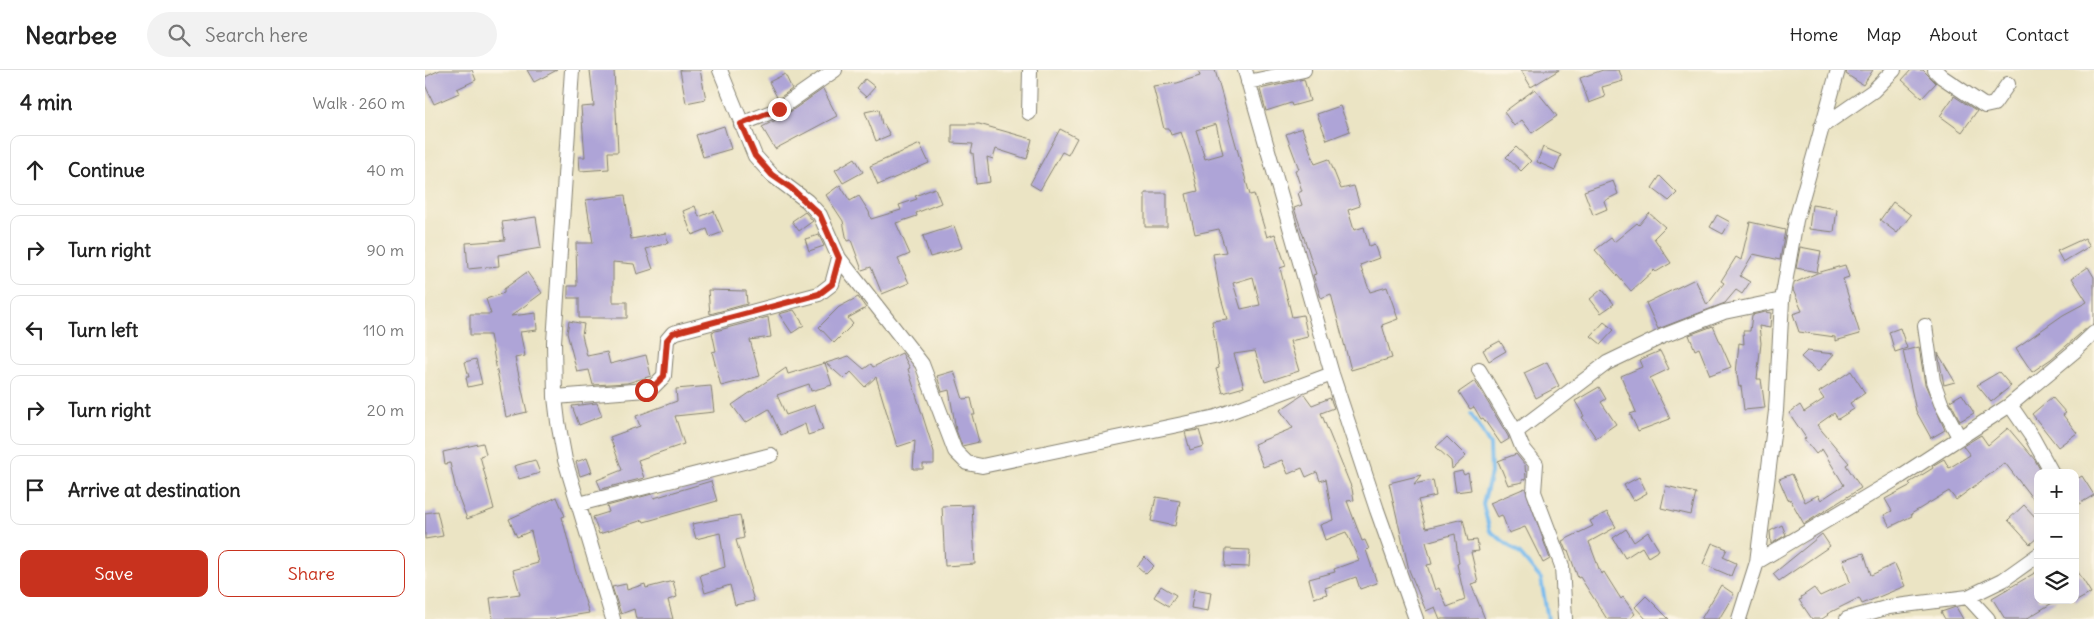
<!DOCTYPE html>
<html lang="en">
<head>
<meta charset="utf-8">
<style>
	body { margin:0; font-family:Delius,sans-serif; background:#f2f2f2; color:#222 }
	.controls { position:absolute; right:15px; bottom:15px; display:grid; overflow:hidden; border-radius:10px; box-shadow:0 5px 20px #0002 }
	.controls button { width:45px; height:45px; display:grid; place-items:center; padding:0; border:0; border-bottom:1px solid #e0e0e0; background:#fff; color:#222; font:25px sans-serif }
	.stop { position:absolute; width:15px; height:15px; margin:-11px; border:4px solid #c8321e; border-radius:50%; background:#fff }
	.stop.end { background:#c8321e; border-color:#fff; box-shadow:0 1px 5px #0008 }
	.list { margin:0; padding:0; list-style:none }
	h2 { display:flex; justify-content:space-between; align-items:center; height:65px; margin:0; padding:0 20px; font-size:21px }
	h2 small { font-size:16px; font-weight:400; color:#767676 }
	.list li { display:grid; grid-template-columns:32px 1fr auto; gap:15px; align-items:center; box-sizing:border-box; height:70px; margin:0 10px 10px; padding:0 10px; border:1px solid #e0e0e0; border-radius:10px }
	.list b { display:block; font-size:19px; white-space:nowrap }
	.list em { font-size:16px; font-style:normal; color:#767676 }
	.actions { display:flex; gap:10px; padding:15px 20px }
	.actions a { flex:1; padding:11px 0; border:1px solid #c8321e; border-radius:10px; text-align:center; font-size:18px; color:#c8321e }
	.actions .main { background:#c8321e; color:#fff }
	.icon { flex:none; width:28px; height:28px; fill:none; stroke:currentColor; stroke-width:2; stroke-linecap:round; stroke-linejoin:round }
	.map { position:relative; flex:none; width:1669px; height:549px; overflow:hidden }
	header { display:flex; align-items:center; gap:30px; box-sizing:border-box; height:70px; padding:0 25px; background:#fff; border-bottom:1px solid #e0e0e0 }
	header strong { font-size:24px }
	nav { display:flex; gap:28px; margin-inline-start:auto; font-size:18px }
	.search { width:350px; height:45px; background:#f2f2f2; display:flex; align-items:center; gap:12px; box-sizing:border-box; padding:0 18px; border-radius:28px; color:#767676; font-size:19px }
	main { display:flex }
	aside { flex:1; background:#fff }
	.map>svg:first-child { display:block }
</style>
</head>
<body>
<header>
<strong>Nearbee</strong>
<div class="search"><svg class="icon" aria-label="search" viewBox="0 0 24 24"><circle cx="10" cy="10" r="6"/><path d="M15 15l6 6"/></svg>Search here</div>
<nav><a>Home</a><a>Map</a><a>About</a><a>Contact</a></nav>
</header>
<main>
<aside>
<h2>4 min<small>Walk · 260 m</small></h2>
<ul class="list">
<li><svg class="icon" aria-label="ahead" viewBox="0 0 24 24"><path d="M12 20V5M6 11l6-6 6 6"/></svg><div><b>Continue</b></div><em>40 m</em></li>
<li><svg class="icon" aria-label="right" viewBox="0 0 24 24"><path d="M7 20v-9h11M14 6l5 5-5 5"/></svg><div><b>Turn right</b></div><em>90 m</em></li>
<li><svg class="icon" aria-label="left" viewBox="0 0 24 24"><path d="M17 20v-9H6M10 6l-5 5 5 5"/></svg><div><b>Turn left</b></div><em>110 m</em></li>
<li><svg class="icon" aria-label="right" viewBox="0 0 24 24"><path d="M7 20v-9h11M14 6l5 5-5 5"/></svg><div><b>Turn right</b></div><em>20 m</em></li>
<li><svg class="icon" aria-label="arrive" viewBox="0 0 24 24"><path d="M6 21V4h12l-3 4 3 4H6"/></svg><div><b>Arrive at destination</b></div></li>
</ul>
<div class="actions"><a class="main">Save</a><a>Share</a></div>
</aside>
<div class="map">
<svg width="1669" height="549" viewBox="0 0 1669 549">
	<rect width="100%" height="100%" fill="#fcf5e5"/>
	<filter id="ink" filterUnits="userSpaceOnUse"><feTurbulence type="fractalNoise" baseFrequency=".02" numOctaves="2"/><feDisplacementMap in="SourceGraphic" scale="10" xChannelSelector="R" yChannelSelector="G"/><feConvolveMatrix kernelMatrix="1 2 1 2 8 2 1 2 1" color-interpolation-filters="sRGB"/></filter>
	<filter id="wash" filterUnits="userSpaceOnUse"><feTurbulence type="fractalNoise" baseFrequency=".0096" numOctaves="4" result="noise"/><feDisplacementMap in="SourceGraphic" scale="20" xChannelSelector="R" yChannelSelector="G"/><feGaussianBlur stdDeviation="1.12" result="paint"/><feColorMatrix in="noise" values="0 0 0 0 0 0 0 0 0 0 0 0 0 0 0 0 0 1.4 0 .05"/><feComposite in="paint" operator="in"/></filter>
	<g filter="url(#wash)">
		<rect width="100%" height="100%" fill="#ebe4c4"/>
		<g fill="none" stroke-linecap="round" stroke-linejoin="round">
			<path stroke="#78bbee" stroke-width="4" d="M1046,344l19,31 1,28 -8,31 7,27 30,23 21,25 7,40"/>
		</g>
		<g id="blocks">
			<path fill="#aea4d7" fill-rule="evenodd" d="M15,0h32l4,10 -19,9 2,4 -25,11 -9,-19v-8z
				M102,0h30l-23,12z
				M165,0h24l4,82h-10l1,17 -29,2 -1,-14h6l-4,-50 13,-1z
				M255,0h20l6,29 -20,4z
				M773,0h17l35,125 4,-1 13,43 8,-3 11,32 -6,2 12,49 11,-2 5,22 -18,4 9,30 -34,11 -10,-31 -21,3 10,33 -21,6 -7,-24 3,-1 -7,-47 15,-2 -7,-25 -7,-40 13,-2 -7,-23 -24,5 -9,-40 12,-3 -9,-35 -8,-24 -10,3 -2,-6h-5l-11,-43 24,-3 23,-7zM791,54l7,30 -18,5 -9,-29zM828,207l7,28 -19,4 -8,-26z
				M1096,0h38l-28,17z
				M1178,0h16l4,11 -21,6 3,10 -16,6 -9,-25z
				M1422,0h26l-10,15 -17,-11z
				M1486,0h12l13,13 -14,15 -20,-18z
				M360,4l7,15 -14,10 -9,-17z
				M440,9l10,8 -9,10 -9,-8z
				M879,9l6,22 -18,5 -1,-3 -25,8 -6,-22z
				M398,19l14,27 -62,33 -13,-22 22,-11z
				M1110,19l22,27 -25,17 -10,-13 -8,6 -10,-14z
				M1529,26l23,15 -15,21 -22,-16z
				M915,36l10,25 -23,9 -10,-26z
				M454,39l3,16 2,-1 6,11 -14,6 -11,-29z
				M527,54h27l53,15 -5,20 -31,-10 -3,10 -6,-2 3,25 -14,2 -3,-31h-2l2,-9 -21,-1z
				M299,56l7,23 -28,8 -7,-22z
				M877,58l13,36 14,-5 12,30 13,-3 6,20 -12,4 6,20 10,-3 5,19 5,-2 5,14 -19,7 10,27 17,-5 11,32 -16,6 10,33 -41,12 -20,-76 -10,4 -8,-23 3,-1 -22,-66 8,-3 -4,-12 4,-2 -7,-21 4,-1 -13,-35z
				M635,59l17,9 -9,17 -6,-3 -22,38 -10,-6z
				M495,74l9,19 -51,22 -8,-19z
				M1091,77l15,14 -10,10 -15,-14z
				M1118,77l18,8 -6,15 -18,-8z
				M430,88l8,14 -20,11 -8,-13z
				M1235,106l17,17 -8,8 -17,-13z
				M1188,111l5,13 -14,7 3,8 -14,6 -9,-24z
				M415,115l10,16 9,-5 10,16 2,7 30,-9 -2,-5 18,-6 -2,-3 20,-8 6,15 -25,10 1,3 -21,7 14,31 -12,5 11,24 -27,11 -11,-27 -9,3 -11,-30 -4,1 -4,-20 -17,-26z
				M720,123h22v34h-22z
				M200,125l6,44 35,-6 2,10 -22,6 7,20 -16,5 -3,-10 -21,-2v40h14v16h-48v-20h-11v-12h9l-1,-43h17l-7,-43z
				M1468,132l18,13 -14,18 -17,-13z
				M1387,135l25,4 -3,23 -25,-3z
				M270,136l4,11 15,-6 9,21 -13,5 -3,-8 -15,6 -9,-24z
				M380,142l8,9 -14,10 -7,-10z
				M1224,143l16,14 -11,11 17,25 -15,9 -2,-2 -23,21 -36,-41 16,-12 3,4 23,-19 2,2z
				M1292,145l13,7 -7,12 -13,-7z
				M111,147l5,31 -43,7 1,11 -31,3 -2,-26 39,-3 -3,-18z
				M1325,152l35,8 -5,30 -27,-6 -13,22 10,6 -8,12 -6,-4 -11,13 -67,26 -12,-26 49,-24 12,26 17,-22 -3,-2 15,-24 5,3z
				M529,156l8,22 -32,9 -7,-21z
				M394,165l5,11 -15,5 -4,-12z
				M1660,168l5,8 -27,16 -6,-11z
				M1375,177l21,4 -4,21 -21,-4z
				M1420,195l4,12 -6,2 17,55 -25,7v-4l-36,-5 -6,-18 9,-3 -9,-21 1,-7 23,-10z
				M1663,197l6,10v47l-6,3 -37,32 -19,13 -16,-24 47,-33 24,-13 -15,-24z
				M102,202l15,21 -31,23 25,-3 1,17 -17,2 5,24 -10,2 12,54 -21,5 -16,-82h-20v-21h21l-5,-15 18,-6v-4z
				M1177,219l12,15 -13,9 -11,-14z
				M283,220l38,1 1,13 -37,10z
				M433,227l8,11 -18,10 5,6 -19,19 -15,-16 20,-20z
				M369,240l10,15 -12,8 -13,-19z
				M1340,242l6,1 -1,15 -11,-2 2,17 -4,36h4l4,29 -21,2 -3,-24 -2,1 -2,-12 -1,-1 3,-31 5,1 -1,-13h7l2,-16z
				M343,247l3,20 -21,3 10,36 -39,10 -9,-34 4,-1 -4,-19z
				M144,251l15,3 -2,11 5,21 20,-4 3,12 36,-9 5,21 -24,7 -34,2 -4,-15 -12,2 -10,-39z
				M1179,252l10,8 -13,14 -10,-8z
				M1288,256l18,41 -21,8 -11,-27 -4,2 -6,-15z
				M1475,258l7,20 -12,4 -6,-20z
				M1075,271l6,10 -17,10 -6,-11z
				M1494,277l6,37 20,46 -14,8 -15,-27 -13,-60z
				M1235,281l9,18 -19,9 20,41 -32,12 -8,-17 6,-2 -15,-36 21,-9 -3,-7z
				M1382,281l27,3 -16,18 -17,-15z
				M477,283l8,15 -2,1 26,83v12h-11v5h-10l2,-28 -18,6 -21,-70 -11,10 -14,-15 -7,7 -18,-16 23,-7 15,13 7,-5 2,3z
				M1513,283l17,29 -11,3z
				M51,289l6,25 -14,3 -2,-10h3l-4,-15z
				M1122,292l12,24 -23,12 -12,-25z
				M400,293l7,22 -21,6 -2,-7 -32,11 9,20 29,-10 8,25 -15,5 -3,-11 -24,11 -12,-26 -24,14 -13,-18 54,-37 2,6z
				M529,301l9,28 8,-1 4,17h-3l7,27 -17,4 -6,-16 -7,-40 -7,2 -5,-16z
				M1426,301l14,22 -15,10 4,6 -16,10 -4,-6 -17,12 32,38 -3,2 15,23 -57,36 -14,-25 -2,1 -9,-21 13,-5 13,28 13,-7 3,5 23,-15 -22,-36 -6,5 -12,-15 2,-1 -17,-25 11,-8 4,7 20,-13 -5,-7z
				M1574,302l12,14 -20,16 -14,-17z
				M1050,311l33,55 1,3 -8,5 -18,-26 -2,1 -7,-12 -4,2 -11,-17z
				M286,316l3,26 -39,4 9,28 -46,16 6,18 -43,11 -4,-9 25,-10 -12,-33 30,-11 -4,-10 41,-15 -1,-12z
				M1174,317l7,12 -5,3 15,22 -20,14 -14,-21 2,-1 -9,-15z
				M879,324l8,11 18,-7 4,10 -13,5 31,76 2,11 -7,1 15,40 3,-1 4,9 -3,1 11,33 -17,6 -4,-12 -31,11 2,6 -13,4 -5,-19 26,-7 -1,-3 25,-9 -13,-28 -21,8 -5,-15 13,-5 -7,-41 -6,2 -3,-9 -11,5 -4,-9 -14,6 -6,-14 -19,7 -9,-23 39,-16 -13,-18z
				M1537,324l12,19 -14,8 -10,-20z
				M1627,327l14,16 -3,2 14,18 -19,14 -26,-33z
				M172,333l5,13 -23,9 -7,-19z
				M1583,358l27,32 7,13h-4v20l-6,5 -27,-35 -49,37 -7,-9 -38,23 1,2 -22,11 -6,-12 8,-4 -7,-12 26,-14 -2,-2 24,-15 -1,-2 12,-7 5,9 21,-13 -7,-9 18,-11 7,10z
				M774,360l5,16 -14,4 -5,-18z
				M1022,367l19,19 -14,13 -1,-8 -15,-14z
				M58,373l3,11 -6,2 14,53 -27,10 -11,-29 -6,-27 -5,1 -2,-12z
				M1091,384l9,11 1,14 -4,1 1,2 -15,3 -10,-24z
				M162,388l5,14 -12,4 -4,-14z
				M110,390l5,13 -21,6 -5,-13z
				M1037,401l2,4 4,-2 3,17 -15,2 -3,-19z
				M996,405l-7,9 19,-4 3,16 -18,4 8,28 37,-9 5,22 9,-1 2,11 -8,1 7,30 -7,2 14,35h-45l-5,-12 -9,4 -17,-41 -20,-87zM1030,464l4,29 -2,1 8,36 -18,7 -8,-19 -4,2 -8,-25 5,-1 -6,-22z
				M1657,406l12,19 -15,9 -4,-6v-18z
				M1214,407l8,16 -14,8 -9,-16z
				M286,411l6,20 -73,21 -1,-2 -44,14 -6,-17 16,-5 -2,-6 45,-12 2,4z
				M1241,416l30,7 -5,22 -30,-7z
				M1100,418l25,71 -7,4 -18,-36 -16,6 -7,-18 -5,2 -7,-14z
				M132,427l8,19 -3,1 13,52 14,44 -36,6h-60l-3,-21 30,-4 -7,-24 25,-7 -7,-32 -14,6 -8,-18z
				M731,427l24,4 -5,25 -24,-5z
				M547,435l3,59 -30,2 -3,-60z
				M1599,435l14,15v17l-8,7 -22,-24z
				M12,441l6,25 -18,3v-26z
				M1182,442l9,15 -27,15 12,32 3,-2 17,27 2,-2 12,17 -6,5h-22l-27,-42 -2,1 -10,-28 -2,1 -4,-10 31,-15 -3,-5z
				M315,445l4,23 -8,2 18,61 -19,4 -5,-20 -25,8 -5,-18 25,-8 -5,-34 -24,6 -4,-15z
				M1357,455l4,10 -15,9 -1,-13z
				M1201,459l8,13 14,-10 11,18 -11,7 -6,-10 -17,11 -12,-20z
				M1397,464l8,12 -51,35 -6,-7z
				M1287,473l15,6 -4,8 13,6 -5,13 -28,-12z
				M801,479l24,1 -1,17 -24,-1z
				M1439,483l7,22 24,-11 10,22 -43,18 -3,-6 -32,16 1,1 -6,4h-10l-13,-19 3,-1 -1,-2 13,-9 6,8 30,-14 -7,-22z
				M720,487l9,9 -8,8 -9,-8z
				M1650,497l16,26 -16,9z
				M1613,501v29h19l-31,19h-21l-13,-21z
				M248,511l4,16 -9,3 5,19h-37l-2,-10 -13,5 -9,-27 14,-3 1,6 18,-6 1,4z
				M1296,515l13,9 -15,25h-18z
				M736,516l15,9 -7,11 -15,-9z
				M769,519l17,3 -3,19 -17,-3z
				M1221,526l23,23h-23l-11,-12z
				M1531,537l7,12h-18l-4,-7z"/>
		</g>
	</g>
	<g filter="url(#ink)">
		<use href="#blocks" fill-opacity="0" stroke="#848070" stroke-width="1"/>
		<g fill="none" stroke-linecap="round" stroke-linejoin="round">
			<defs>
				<path id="minor" d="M147,0l-18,272 1,55 3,25 7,38 48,159
					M295,0l35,86 17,19 35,26 13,14 19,43 83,106 33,87 12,12 15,3 234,-49 116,-43
					M820,0l87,304 45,136 39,109
					M1510,0l7,7 43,29 9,-2 14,-20
					M823,12l56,-12
					M604,43l1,-43
					M316,54l38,-15 56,-39
					M1396,57l52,-36 21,-21
					M1500,256l8,55 8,22 18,34
					M1054,300l37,62
					M130,327l91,-7 7,-3 11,-11 3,-36 6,-7 146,-39 13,-10 7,-26
					M1585,335l66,-55 18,-17
					M154,434l192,-49
					M1332,492l144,-86 109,-71 22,32 20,36
					M1543,527l20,22
					M1140,549l-3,-53 -28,-74 2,-28 -14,-17 -6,-15 91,-69 56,-27 61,-24 58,-12
					M1314,549l18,-57 19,-151 6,-111 14,-80 42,-150
					M1422,549l42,-12 79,-10 35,-17 35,-25"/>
			</defs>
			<use href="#minor" stroke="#848070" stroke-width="16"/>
			<use href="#minor" stroke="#fff" stroke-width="14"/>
		</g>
	</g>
	<g fill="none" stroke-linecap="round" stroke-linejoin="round" filter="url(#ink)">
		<path stroke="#c8321e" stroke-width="6" d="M221,320l7,-3 11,-11 3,-36 6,-7 146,-39 13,-10 7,-26 -19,-43 -29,-27 -19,-13 -17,-19 -14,-32 38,-15"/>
	</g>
</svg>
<div class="controls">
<button>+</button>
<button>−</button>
<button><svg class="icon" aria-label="layers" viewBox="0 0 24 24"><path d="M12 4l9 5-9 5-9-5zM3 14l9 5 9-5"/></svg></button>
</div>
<div class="stop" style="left:221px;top:320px"></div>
<div class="stop end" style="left:354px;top:39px"></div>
</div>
</main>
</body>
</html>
